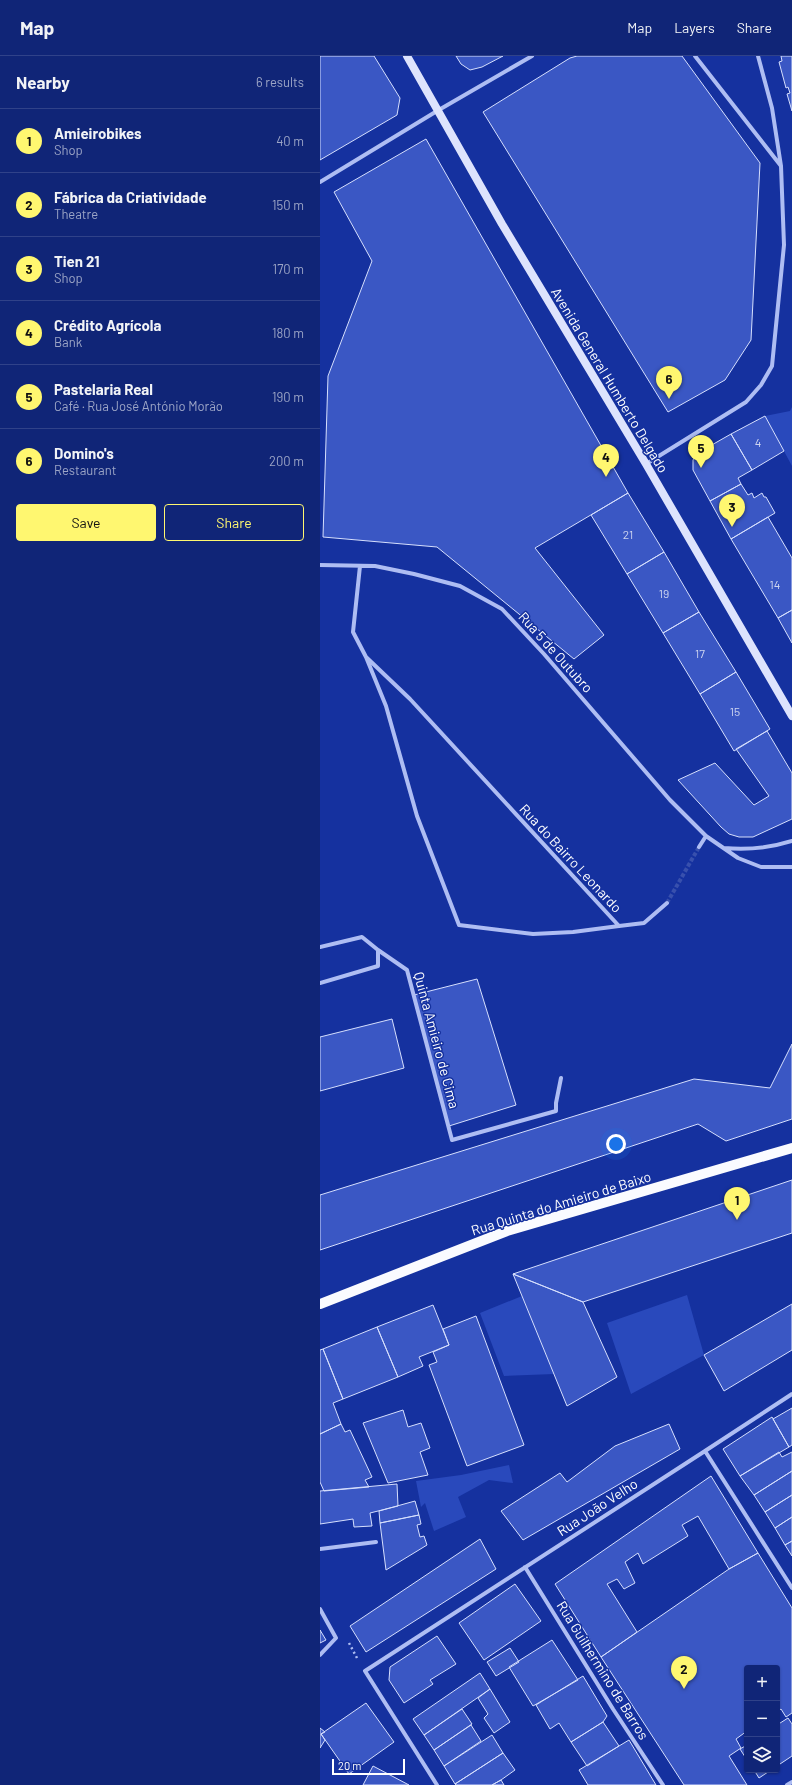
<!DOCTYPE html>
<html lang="en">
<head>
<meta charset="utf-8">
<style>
	body { margin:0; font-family:Barlow,sans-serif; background:#192d7c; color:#f1f3f6 }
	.controls { position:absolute; right:12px; bottom:12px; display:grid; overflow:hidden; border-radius:4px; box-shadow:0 1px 3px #0004 }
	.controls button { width:36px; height:36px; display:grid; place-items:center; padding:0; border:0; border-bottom:1px solid #304289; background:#102577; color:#f1f3f6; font:20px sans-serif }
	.scale { position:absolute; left:12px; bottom:10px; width:73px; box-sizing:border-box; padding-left:4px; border:2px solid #fff; border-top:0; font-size:11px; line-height:14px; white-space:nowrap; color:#fff; -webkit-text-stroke:3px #15319f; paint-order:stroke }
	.you { position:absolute; left:296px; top:1088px; width:14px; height:14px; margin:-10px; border:3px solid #fff; border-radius:50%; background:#1a73e8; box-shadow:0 0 0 6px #1a73e833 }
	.badge { display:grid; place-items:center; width:26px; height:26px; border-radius:50%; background:#fff770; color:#111; font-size:13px; font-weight:700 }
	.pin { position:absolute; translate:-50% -33px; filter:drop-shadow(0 1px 2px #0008) }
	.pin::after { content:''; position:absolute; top:21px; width:14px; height:12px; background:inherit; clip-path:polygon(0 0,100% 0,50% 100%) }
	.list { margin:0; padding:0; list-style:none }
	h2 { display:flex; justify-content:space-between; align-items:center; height:52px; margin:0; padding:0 16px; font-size:17px }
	h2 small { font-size:13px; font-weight:400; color:#9ca5c6 }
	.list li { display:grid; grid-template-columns:26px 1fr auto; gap:12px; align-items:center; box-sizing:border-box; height:64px; padding:0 16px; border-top:1px solid #304289 }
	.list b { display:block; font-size:15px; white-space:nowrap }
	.list p { margin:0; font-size:13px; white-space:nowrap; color:#9ca5c6 }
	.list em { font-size:13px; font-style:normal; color:#9ca5c6 }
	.actions { display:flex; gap:8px; padding:12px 16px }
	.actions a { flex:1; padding:9px 0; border:1px solid #fff770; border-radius:4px; text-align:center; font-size:14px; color:#fff770 }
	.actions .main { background:#fff770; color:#111 }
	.icon { flex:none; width:22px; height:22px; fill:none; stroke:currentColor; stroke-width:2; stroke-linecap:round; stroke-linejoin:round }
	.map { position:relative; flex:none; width:472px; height:1729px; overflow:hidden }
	header { display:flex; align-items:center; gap:24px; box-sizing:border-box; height:56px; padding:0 20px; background:#102577; border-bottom:1px solid #304289 }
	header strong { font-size:19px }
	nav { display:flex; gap:22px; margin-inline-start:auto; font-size:14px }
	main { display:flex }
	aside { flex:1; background:#102577 }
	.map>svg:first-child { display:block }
</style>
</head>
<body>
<header>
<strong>Map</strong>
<nav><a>Map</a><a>Layers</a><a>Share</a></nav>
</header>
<main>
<aside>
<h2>Nearby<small>6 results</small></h2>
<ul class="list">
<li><span class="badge">1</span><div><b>Amieirobikes</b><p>Shop</p></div><em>40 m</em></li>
<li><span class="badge">2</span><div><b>Fábrica da Criatividade</b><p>Theatre</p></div><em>150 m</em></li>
<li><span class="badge">3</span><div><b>Tien 21</b><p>Shop</p></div><em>170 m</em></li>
<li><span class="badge">4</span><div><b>Crédito Agrícola</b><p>Bank</p></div><em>180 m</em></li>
<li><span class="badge">5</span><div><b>Pastelaria Real</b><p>Café · Rua José António Morão</p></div><em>190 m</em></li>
<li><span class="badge">6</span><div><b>Domino's</b><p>Restaurant</p></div><em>200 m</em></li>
</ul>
<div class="actions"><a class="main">Save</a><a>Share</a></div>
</aside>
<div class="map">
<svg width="472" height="1729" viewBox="0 0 472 1729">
	<rect width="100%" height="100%" fill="#15319f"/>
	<path fill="#2949bc" d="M472,351v59l-27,-50 25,-5z
		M367,1239l17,60 -73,39 -24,-71z
		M202,1240l32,78 -50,2 -24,-63z
		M189,1409l4,18 -24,-3 -31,17 8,20 -32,14 -9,-28 -4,4 -5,-26 45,-6z"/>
	<path fill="#3a57c4" stroke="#d6dffd" d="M0,0h54l26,42 -3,17 -77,45z
		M136,0h47l-21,11 -12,3 -9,-6z
		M257,0h105l78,107 -9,177 -26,40 -57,32 -185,-300 87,-54z
		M461,0h11v55l-5,-17 3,-1 -2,-6 -2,1 -7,-26 3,-1z
		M106,83l202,354 -93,55 69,87 -30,24 -137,-112 -114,-10 5,-161 44,-115 -38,-69z
		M445,360l19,35 -32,19 -21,-36z
		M411,378l21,36 -14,8 3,6 -31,17 -17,-31v-10l3,-6z
		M421,428l7,11 4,-2 2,5 8,-5 2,4h2l9,16 -44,26 -21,-38z
		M308,437l36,59 -37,22 -36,-59z
		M448,461l24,41v52l-14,8 -47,-79z
		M344,496l35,60 -36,21 -36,-59z
		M472,554v33l-14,-25z
		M379,556l37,60 -36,22 -37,-61z
		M416,616l34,57 -36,22 -34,-57z
		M447,675l25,42v46l-39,18h-14l-10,-3 -8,-7 -43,-47 37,-17 39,42 15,-9 -33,-47z
		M157,923l39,126 -67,21 -35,-131z
		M72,963l12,49 -84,23v-54z
		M472,988v75l-66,22 -28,-17 -378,126v-55l374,-116 76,9z
		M472,1124v53l-209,69 -70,-28z
		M193,1218l70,28 34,75 -50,29z
		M472,1248v46l-68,41 -20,-36z
		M113,1249l16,40 -30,12 4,9 -25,11 -21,-50z
		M156,1260l48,129 -57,21 -38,-101 8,-3 -4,-10 16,-7 -6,-16z
		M57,1271l21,50 -55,22 -20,-50z
		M3,1293l20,50 -10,4 8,21 -21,10v-84z
		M472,1352v37l-3,2 -16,-28z
		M83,1354l5,17 13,-4 9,25 -10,4 8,23 -40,8 -25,-60z
		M452,1361l17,30 -49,29 -17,-27z
		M21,1368l4,8 5,-2 22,47 -7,3 4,7 -45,4 -4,-9v-48z
		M349,1368l11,25 -157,91 -22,-29 59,-38 7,9 48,-36z
		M459,1396l3,5 10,-5v19l-38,24 -14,-19z
		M472,1415v24l-27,17 -11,-17z
		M391,1420l47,77 -29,16 -31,-53 -16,9 6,11 -45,28 -5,-11 -13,9 10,21 -11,6 -7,-10 -10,5 30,48 -36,25 -46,-73z
		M77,1428l1,22 -28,7 2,13 -18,1 -1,-8 -33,5v-33z
		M472,1439v22l-17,11 -10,-16z
		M95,1445l4,14 -39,8 -1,-12z
		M99,1459l2,9 -4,1 3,12 4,-1 3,9 -41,25 -6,-47z
		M472,1461v24l-7,4 -10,-17z
		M160,1483l16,30 -130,83 -16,-26z
		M472,1485v15l-7,-11z
		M438,1497l34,55v105l-6,4 -5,-8 -4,3v-44h-30v63l-11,8 5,9 -12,8 18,29h-63l-83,-128 128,-88z
		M195,1528l26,37 -57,39 -25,-37z
		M0,1574l6,10 -6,3z
		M117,1580l19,28 -26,16 3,4 -29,19 -15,-23 1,-13z
		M232,1584l26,40 -45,26 -24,-39z
		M190,1592l9,14 -23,14 -9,-14z
		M160,1617l10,16 -66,46 -11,-16z
		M263,1620l24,40 -4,6 -32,20 -12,-19 -9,6 -14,-24z
		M170,1633l20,33 -16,11 -10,-15 4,-4 -10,-16z
		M46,1647l28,39 -45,32 -28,-40z
		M142,1653l10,15 -38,26 -10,-15z
		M468,1662l4,6v32l-15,10v-41z
		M283,1666l16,24 -32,20 -16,-24z
		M151,1669l10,16 -37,25 -10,-16z
		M0,1672l5,4 -4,2 4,6 -5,8z
		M172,1679l11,18 -48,31 -11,-18z
		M309,1684l27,45h-68l-9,-15z
		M427,1689v15l-7,-11z
		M183,1697l12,17 -14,10 -9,5h-36l-1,-1z
		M53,1710l36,19h-46z
		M434,1714h17l-12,8z
		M181,1724l3,5h-12z"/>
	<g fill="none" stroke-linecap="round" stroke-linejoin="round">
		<path stroke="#3850ad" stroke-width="4" stroke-dasharray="4 2" stroke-linecap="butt" d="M347,847l32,-56"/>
		<path stroke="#aebdf3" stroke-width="2.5" stroke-dasharray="2 3" stroke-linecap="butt" d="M29,1587l8,15"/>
		<path stroke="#aebdf3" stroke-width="4" d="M375,0l86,110
			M0,126l117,-71 95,-55
			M326,408l100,-62 15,-17 11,-19 12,-121 -3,-79 -9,-58 -14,-52
			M0,509l55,1 39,8 46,12 42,23 42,45 126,146 36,36 32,22 23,9h31
			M40,510l-7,66 13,25 20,49 31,110 42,109 74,9 40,-2 46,-6 -209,-227 -44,-42
			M379,791l7,-11
			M404,792c23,2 46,0 68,-7
			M299,870l25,-3 23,-20
			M0,891l42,-10 16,13 29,20 45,170 104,-29v-8l5,-25
			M0,927l58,-17v-16
			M385,1395l87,-57
			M0,1493l56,-7
			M205,1511l88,142 50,76
			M0,1553l16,29 -16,17
			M117,1729l-72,-114 340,-220 87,137
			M467,1729l5,-3"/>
		<path stroke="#dde3fd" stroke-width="8" d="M87,0l95,168 144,240 146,252"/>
		<path stroke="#fafbff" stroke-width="10" d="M0,1248l187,-73 285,-83"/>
	</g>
	<g text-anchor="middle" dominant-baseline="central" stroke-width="3" stroke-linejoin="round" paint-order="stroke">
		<g font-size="12" fill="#ced5f0">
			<text x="438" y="386">4</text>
			<text x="308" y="478">21</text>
			<text x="455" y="528">14</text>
			<text x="344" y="537">19</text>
			<text x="380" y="597">17</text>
			<text x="415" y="655">15</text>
		</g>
		<g font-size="14" fill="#fff" stroke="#15319f">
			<text transform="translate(290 324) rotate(59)">Avenida General Humberto Delgado</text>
			<text transform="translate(236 596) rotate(48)">Rua 5 de Outubro</text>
			<text transform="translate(251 802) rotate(47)">Rua do Bairro Leonardo</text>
			<text transform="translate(117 984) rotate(75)">Quinta Amieiro de Cima</text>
			<text transform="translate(241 1147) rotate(-17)">Rua Quinta do Amieiro de Baixo</text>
			<text transform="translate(277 1451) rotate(-33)">Rua João Velho</text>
			<text transform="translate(283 1614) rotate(58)">Rua Guilhermino de Barros</text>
		</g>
	</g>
</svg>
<div class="controls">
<button>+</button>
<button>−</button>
<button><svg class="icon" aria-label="layers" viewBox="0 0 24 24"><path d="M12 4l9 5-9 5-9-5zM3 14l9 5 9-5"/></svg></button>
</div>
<div class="scale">20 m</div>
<div class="you"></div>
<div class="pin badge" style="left:417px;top:1164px">1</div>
<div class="pin badge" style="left:364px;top:1633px">2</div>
<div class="pin badge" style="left:412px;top:471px">3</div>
<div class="pin badge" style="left:286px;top:421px">4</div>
<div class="pin badge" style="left:381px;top:412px">5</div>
<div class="pin badge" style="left:349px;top:343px">6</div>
</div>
</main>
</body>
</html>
